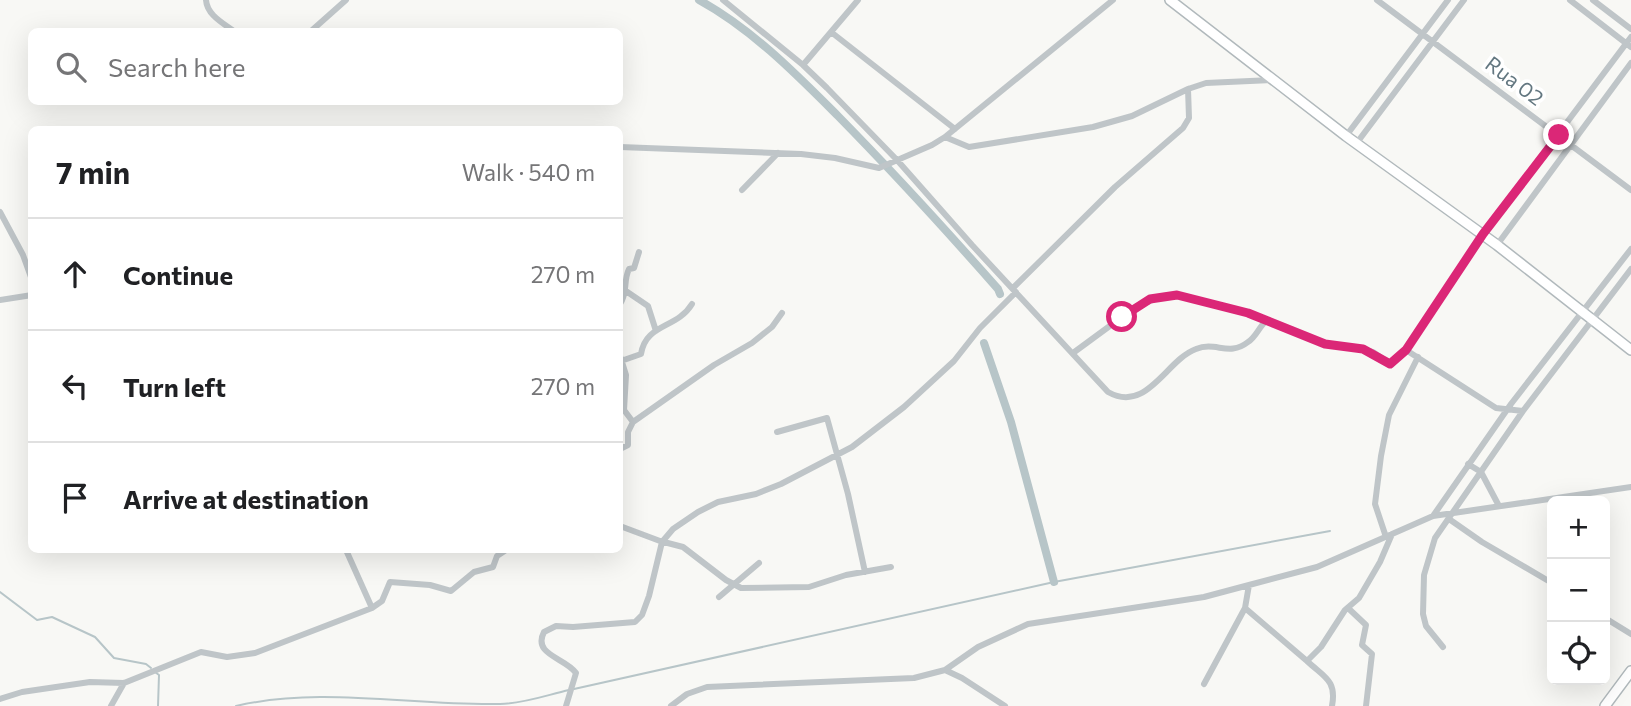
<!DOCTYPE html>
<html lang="en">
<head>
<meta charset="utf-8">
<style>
	body { margin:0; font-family:Commissioner,sans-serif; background:#f2f2f2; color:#202124 }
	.controls { position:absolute; right:21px; bottom:21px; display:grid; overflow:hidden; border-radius:10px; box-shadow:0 7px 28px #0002 }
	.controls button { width:63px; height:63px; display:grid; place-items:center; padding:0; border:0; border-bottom:2px solid #e0e0e0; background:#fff; color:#202124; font:35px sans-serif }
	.stop { position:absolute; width:21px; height:21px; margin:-16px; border:5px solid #db2777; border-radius:50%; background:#fff }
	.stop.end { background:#db2777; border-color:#fff; box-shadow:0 2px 7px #0008 }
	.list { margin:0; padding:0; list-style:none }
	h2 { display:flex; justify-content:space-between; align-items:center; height:91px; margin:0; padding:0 28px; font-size:30px }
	h2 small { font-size:23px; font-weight:400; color:#757577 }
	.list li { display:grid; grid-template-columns:46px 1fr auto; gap:21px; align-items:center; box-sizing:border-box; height:112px; padding:0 28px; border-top:2px solid #e0e0e0 }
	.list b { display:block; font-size:26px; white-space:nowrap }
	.list em { font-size:23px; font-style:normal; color:#757577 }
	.icon { flex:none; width:38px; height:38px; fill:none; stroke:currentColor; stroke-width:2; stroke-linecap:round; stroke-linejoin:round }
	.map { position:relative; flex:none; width:1631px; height:706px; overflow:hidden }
	.search { position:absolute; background:#fff; box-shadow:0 7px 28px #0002; left:28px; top:28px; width:595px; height:77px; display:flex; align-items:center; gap:18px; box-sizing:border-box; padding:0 24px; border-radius:10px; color:#757577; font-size:26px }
	.panel { position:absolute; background:#fff; box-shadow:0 7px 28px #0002; left:28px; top:126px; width:595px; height:427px; border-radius:10px }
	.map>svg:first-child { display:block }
</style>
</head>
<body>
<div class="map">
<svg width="1631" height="706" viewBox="0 0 1631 706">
	<rect width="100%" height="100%" fill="#f8f8f5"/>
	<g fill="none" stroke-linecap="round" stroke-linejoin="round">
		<path stroke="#b7c5c8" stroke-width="2" d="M0,592l37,28 15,-3 43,20 19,21 32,6 5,4
			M155,672l4,3 -1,31
			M574,689l480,-107 276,-51
			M236,706c86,-20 176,0 264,-2 22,0 47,-9 69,-14"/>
		<path stroke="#b7c5c8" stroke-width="8" d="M699,0c53,29 97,74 139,116 55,56 108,114 160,173l2,5
			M984,343l27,79 43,160"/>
		<defs>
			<path id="secondary" d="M1170,0l176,136 151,109 134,105
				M1605,706l26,-35"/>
		</defs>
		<use href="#secondary" stroke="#b1b9bc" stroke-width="12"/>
		<path stroke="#bfc5c8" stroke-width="6" d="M206,0c1,15 17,23 29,32
			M723,0l80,65 24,23 70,72 75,85 136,147c39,22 58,-32 88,-43 20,-8 33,8 52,-7 8,-5 11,-15 18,-21
			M1377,0l254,190
			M1570,0l61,47
			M1593,0l38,29
			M310,32l36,-32
			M831,32l124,97
			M803,65l55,-65
			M274,102h1
			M1346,136l102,-136
			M945,137l24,10 124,-20 39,-11 56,-27
			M1356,144l108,-144
			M620,147l181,7 34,4 44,10 53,-23 13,-8 168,-137
			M742,190l36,-37
			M0,212l23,43 9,25
			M1497,245l134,-182
			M620,287l28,19 8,25
			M1013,288l102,-101 68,-59 6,-10 -1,-29 18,-6 66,-3
			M0,300l32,-5
			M620,304c8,-11 3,-23 9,-35l5,-1 5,-16
			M1406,350l90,58 27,3
			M1073,353l64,-47 26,-10 14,-1 71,18 77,31 38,5 10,3 17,12 16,-14 77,-116 148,-197
			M620,356l6,19 -2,35 9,12
			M621,361l20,-7c5,-31 36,-25 51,-50
			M777,432l50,-14 21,76 17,78
			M620,449l8,-4v-13l5,-10 81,-57 38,-22 20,-16 10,-14
			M1468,464l13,8 18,34
			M1433,516l78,-112 120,-155
			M1449,519l33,23 70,41
			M620,526l40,15 23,6 43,33 15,8 68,-1 37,-12 45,-8
			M1386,537l-11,-33 6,-48 8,-41 29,-58
			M346,550l26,58
			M719,597l40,-34
			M1245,608l62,53
			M1348,608l18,17 -4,20 10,9 -6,52
			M1605,618l26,16
			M1443,647l-17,-21 -3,-12 1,-39 11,-37 88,-127 108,-142
			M945,670l17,8 43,28
			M1204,684l41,-76 4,-23
			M0,699l22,-7 68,-10 34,1 77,-31 26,5 28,-4 117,-45 10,-7 8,-19 40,3 21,6 23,-19 19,-5 4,-11 9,-6
			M111,706l13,-23
			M566,706l10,-33c-10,-15 -44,-18 -32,-41l12,-6 17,1 62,-5 7,-7 7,-19 13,-54 11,-13 25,-17 20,-10 38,-8 25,-10 71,-37 52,-40 50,-46 26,-33 36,-36
			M671,706l16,-12 20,-7 207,-9 31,-8 33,-23 50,-23 176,-27 45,-12 68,-18 116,-51 198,-29
			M1332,706c5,-26 -8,-29 -25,-45l14,-14 24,-37 14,-12 21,-36 12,-28"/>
		<use href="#secondary" stroke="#fff" stroke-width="9"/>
	</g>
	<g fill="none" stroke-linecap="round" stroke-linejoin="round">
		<path stroke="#db2777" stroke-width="9" d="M1122,317l28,-18 27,-4 71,18 77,31 38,5 27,15 16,-14 77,-116 76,-99"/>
	</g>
	<g text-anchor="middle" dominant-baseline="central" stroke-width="7" stroke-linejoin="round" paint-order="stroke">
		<g font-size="21" fill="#637780" stroke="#fff">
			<text transform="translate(1515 80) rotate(37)">Rua 02</text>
		</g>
	</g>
</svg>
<div class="controls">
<button>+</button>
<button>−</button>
<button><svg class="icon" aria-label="locate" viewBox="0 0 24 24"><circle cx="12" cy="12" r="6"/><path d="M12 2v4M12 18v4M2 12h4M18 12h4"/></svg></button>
</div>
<div class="stop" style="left:1122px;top:317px"></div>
<div class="stop end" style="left:1559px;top:135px"></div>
<div class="search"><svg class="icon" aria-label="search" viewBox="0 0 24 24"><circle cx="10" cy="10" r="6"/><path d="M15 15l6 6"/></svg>Search here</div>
<section class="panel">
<h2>7 min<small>Walk · 540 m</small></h2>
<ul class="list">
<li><svg class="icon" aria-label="ahead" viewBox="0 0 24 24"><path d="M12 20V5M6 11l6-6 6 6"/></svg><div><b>Continue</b></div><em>270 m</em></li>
<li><svg class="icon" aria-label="left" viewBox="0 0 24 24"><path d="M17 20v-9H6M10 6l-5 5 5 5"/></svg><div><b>Turn left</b></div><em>270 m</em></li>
<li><svg class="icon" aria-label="arrive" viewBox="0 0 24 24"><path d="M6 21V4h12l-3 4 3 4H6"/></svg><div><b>Arrive at destination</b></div></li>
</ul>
</section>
</div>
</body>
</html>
